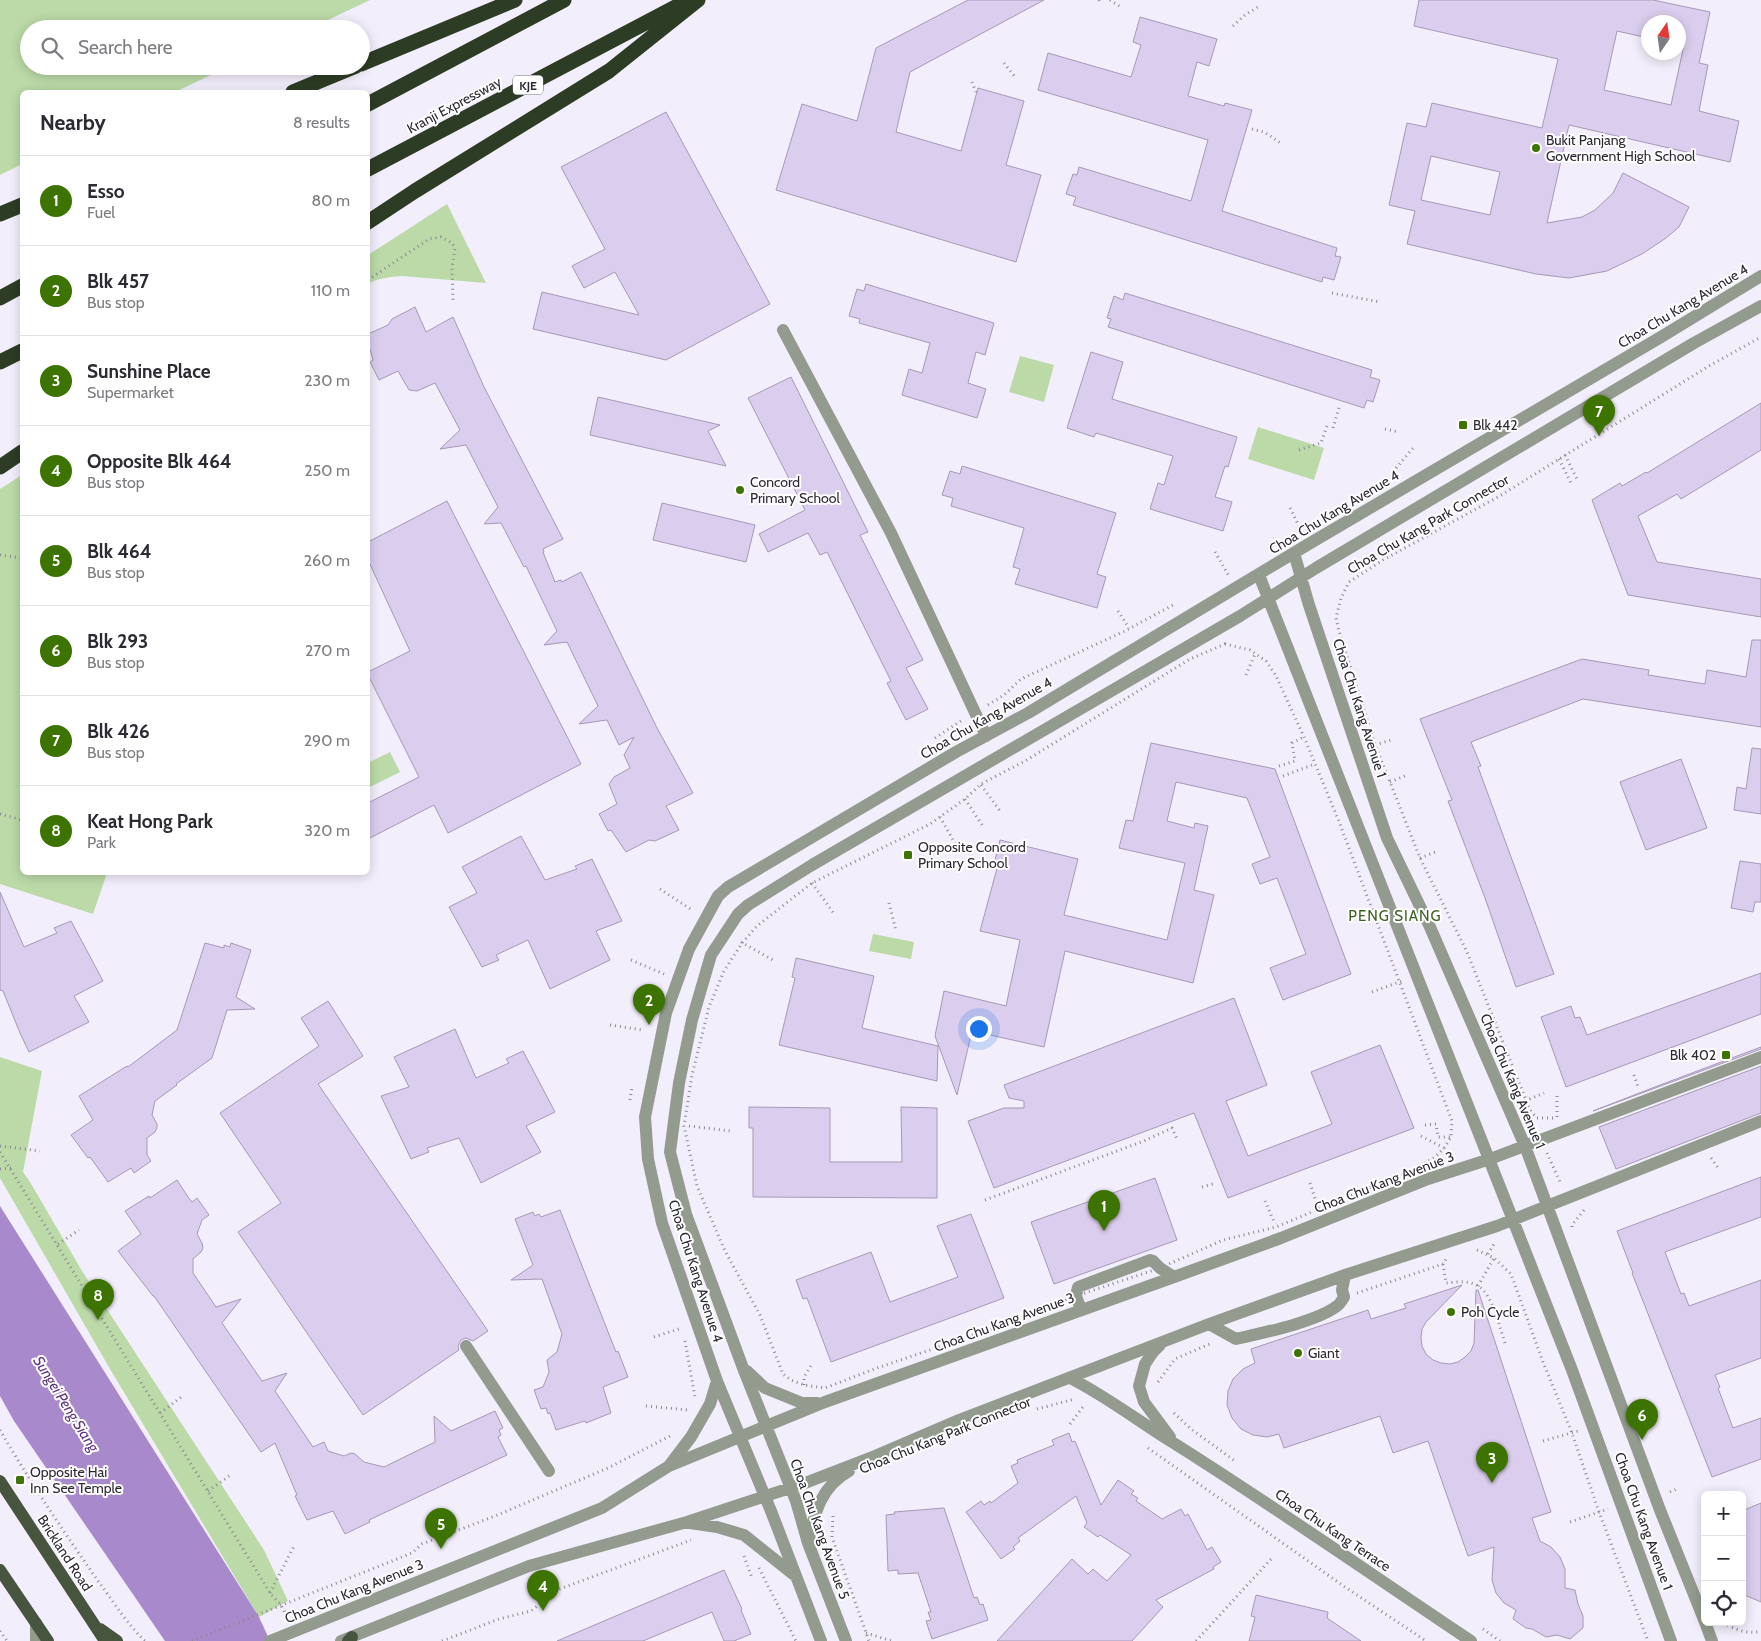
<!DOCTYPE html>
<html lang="en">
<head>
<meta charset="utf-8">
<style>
	body { margin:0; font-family:Cabin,sans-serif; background:#f2f2f3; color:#2b2b33 }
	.controls { position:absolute; right:15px; bottom:15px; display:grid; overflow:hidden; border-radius:8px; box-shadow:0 2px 12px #0003 }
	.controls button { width:45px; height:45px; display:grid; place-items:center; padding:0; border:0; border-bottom:1px solid #e1e1e2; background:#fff; color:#2b2b33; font:25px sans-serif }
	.compass { position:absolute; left:1641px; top:15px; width:45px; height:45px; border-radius:50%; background:#fff; box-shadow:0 2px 12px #0003; rotate:13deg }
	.you { position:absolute; left:978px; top:1028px; width:18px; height:18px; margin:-12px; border:4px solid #fff; border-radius:50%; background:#1a73e8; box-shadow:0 0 0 8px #1a73e833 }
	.badge { display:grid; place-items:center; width:32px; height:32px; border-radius:50%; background:#3d7300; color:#fff; font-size:16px; font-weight:700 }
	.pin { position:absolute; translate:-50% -41px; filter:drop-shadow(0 1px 2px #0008) }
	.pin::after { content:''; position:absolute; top:26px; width:18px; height:15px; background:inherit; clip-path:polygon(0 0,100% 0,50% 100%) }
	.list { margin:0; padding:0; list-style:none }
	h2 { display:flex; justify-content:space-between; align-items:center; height:65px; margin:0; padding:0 20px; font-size:21px }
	h2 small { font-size:16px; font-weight:400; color:#7c7c81 }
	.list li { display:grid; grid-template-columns:32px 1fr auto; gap:15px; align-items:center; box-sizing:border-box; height:90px; padding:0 20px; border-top:1px solid #e1e1e2 }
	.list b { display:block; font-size:19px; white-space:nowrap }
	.list p { margin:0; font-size:16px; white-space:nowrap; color:#7c7c81 }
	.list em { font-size:16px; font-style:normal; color:#7c7c81 }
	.icon { flex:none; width:28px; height:28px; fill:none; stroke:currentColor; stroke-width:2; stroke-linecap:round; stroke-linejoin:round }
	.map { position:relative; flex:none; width:1761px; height:1641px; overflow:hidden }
	.search { position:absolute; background:#fff; box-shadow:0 2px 12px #0003; left:20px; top:20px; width:350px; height:55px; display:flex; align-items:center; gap:12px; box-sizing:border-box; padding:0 18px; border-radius:28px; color:#7c7c81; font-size:19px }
	.panel { position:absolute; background:#fff; box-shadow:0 2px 12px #0003; left:20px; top:90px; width:350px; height:785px; border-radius:8px }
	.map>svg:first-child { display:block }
</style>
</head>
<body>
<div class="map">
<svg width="1761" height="1641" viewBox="0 0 1761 1641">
	<rect width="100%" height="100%" fill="#f3eefb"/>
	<path fill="#bbdaa8" d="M0,0h370l-61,29h-280v37h201l-55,26h-153v72l-22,11z
		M447,204l39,79 -84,-7c-12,1 -24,2 -34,8v-29z
		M1020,356l34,9 -10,37 -35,-10z
		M1258,427l66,21 -10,32 -66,-21z
		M22,475v397l85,1 -14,41 -93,-30v-395z
		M390,752l10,20 -32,16v-25z
		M873,934l41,8 -3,17 -42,-8z
		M0,1057l42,14 -19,101 7,10 52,89 182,279 24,51 -29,16 -149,-248 -110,-191z"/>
	<path fill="#a889cc" d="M0,1206l259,411 11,24h-105l-151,-220 -14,-25z"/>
	<path fill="#dbcded" stroke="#a699b6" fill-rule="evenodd" d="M968,0h76l-134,72 -14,60 65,19 17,-63 46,13 -18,64 35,10 -25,87 -240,-72 26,-86 55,17 19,-73z
		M1419,0h234l57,12 -11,51 9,2 -9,46 40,10 -9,41 -161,-37 -22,98 35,-6 13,-7 18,-17 10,-20 66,34 -10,20 -13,11 -24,16 -35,17 -38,7 -33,-4 -129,-30 8,-33 -26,-6 18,-82 19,4 6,-24 110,25 16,-69 -144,-33zM1648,22h30v22l6,1 -13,60 -67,-15 13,-59 31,7zM1431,156l69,16 -10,43 -69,-15z
		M1140,17l77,22 -8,27 -12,-4 -9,34 36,10 1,-3 27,7 -30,101 115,37 -2,8 6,1 -7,23 -11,-3 -1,5 -249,-77 3,-8 -10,-3 7,-20 4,1 2,-8 112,34 17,-61 -170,-50 10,-37 83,24 10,-32 -8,-3z
		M666,112l104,192 -104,56 -133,-31 9,-37 97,23 -24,-43 -31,16 -12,-22 33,-17 -44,-82z
		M866,284l128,39 -9,32 -9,-3 -8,31 18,6 -9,29 -75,-23 7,-26 13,4 8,-30 -71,-20 1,-4 -11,-3 8,-27 7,2z
		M1125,293l247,77 -2,7 10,3 -7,22 -6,-2 -3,8 -256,-81 3,-8 -4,-1 7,-22 9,4z
		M415,307l11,25 27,-15 31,70 79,152 -20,10 1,3h-1l12,30 6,-2 1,2 19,-10 76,156 36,65 -27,13 13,24 -24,11 -6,-1 -23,12 -15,-22 -3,1 -9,-17 18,-10 -8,-20 5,-7 16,-9 -6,-13 10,-18 -15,8 -12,-25 -28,4 19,-18 -31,-64 -23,3 13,-14 -31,-65 -2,1 -23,-44 -17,1 14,-17 -32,-62 -26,4 20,-19 -25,-47 -18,8 -8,-1 -11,-19 -19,9 -9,-18 3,-2 -5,-18v-8l20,-9 4,-6z
		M1091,352l32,10 -11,37 125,38 -9,30 -3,-1 -10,31 17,5 -9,29 -73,-22 8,-26 6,2 9,-29 -77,-23 -2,4 -27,-9z
		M791,377l77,155 -8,3 63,125 -17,8 22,41 -22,11 -19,-37 4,-2 -64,-129 -7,3 -12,-22 -40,19 -9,-18 46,-24 -57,-112z
		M598,397l122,28 -12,6 18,35 -136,-31z
		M1761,403v47l-80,49 -4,-5 -39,22 19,46 104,17v38l-133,-22 -36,-95 28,-17 2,3 24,-14 1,1z
		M962,466l154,47 -19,61 9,3 -9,31 -82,-24 5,-15 -7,-2 11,-39 -73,-22 2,-8 -11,-3 8,-24 10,3z
		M447,501l134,263 -133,69 -14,-28 -66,34v-36l51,-26 -51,-102v-3l42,-21 -42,-91v-18z
		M662,503l93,22 -9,37 -93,-22z
		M1752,640h9v87l-178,-28 -112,43 10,24 -3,1 76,207 -38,13 -31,-89 -37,-97 4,-1 -32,-81 162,-60 67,11 -1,5 57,9 2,-14 39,7z
		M1151,743l124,26 76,205 -68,26 -13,-32 36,-14 -29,-76 -17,6 -8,-20 18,-7 -23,-59 -71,-16 -9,39 27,7 1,-5 13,3 -14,64 20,5 -21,88 -128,-32 -21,96 -72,-16 -15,64 -22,-59 9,-45 62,15 14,-66 -40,-9 19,-70 -4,-1 5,-20 78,19 -14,56 103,25 18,-77 -66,-15 7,-28 7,1z
		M1752,748l9,1v65l-27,-4 3,-23 9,2z
		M1681,759l26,69 -61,22 -26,-68z
		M521,836l24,44 32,-11 -2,-3 17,-7 30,62 -26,10 14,29 -60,29 -22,-49 -32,15 3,5 -17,7 -33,-60 28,-14 -15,-26z
		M1740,861l21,3v38h-6l-2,10 -22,-4z
		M0,892l24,55 33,-14 -3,-5 17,-7 32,60 -29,15 15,26 -60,30 -9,-19 -17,-42 -3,-1z
		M205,943l19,5v-3l6,2 1,-4 20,7 -15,47 19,12 -28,1 -15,48 -36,26 1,1 -22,16 -3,14 5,9v4l-2,4 -8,6v17l4,6 -17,12 -3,-5 -23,14 -18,-25 -2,1 -17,-23 22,-15 -14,-24 48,-30 1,1 49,-37z
		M796,958l78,18 -12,52 76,18 -1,35 -158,-36 16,-67 -3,-1z
		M1761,973v41l-195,73 -25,-70 30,-11 4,12 5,-1 7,18z
		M1234,998l33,87 -41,16 22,55 84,-32 -21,-52 69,-27 34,83 -186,70 -34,-85 -200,75 -26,-67 36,-13h20v-7l-15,-3 -5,-13z
		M328,1001l35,55 -45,28 170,247 -15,10 -7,-3 -5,2 -3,6 1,4 -96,65 -125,-183 43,-29 -61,-90 99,-67 -18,-28z
		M455,1029l21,49 33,-15 -3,-4 17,-8 32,61 -29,14 15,26 -60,31 -22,-45 -32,10 2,4 -18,7 -30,-63 28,-9 -15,-30z
		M1761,1047v2l-168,62 67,-26z
		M1761,1066v47l-145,56 -17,-42z
		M749,1107l81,1v54h72l-1,-55 36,1v90l-184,-1v-69h-4z
		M1761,1177v40l-96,35 16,42 3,-1 5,13 72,-26v78l-46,17 5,12 -2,1 15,40 28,-10v41l-49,18 -80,-204h1l-16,-42z
		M1155,1178l22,62 -123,44 -23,-62z
		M177,1180l11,17 4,5 5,-4 12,17 -7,5 -5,14 5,9 1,5 -2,4 -8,7v14l23,34 25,-8 -19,24 40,58 25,-8 -12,18 38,56 11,-5 4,9 16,5 7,-3 4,1 9,8 20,5 51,-25 -1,-26 17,15 44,-20 8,17 -4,2 2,5 -3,2 9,18 -138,65 1,2 -25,12 -12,-23 -26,9 -12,-24 2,-1 -22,-52 -14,9 -107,-156h-1l-35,-45 23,-17 -16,-23 24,-15 1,2z
		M560,1210l56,142 2,-1 10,26 -25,10 8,26 -25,10 -1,-2 -29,9 -6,-17 -2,1 -2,-6 -5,1 -7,-19 9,-3 6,-15 -2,-12 10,-8 5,-18 -20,-55 -31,1 22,-15 -18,-46 18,-7 2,4 4,-2 2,3z
		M971,1214l33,84 -173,64 -24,-64 -4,1 -7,-19 75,-28 19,50 68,-25 -21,-51z
		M1462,1285l-36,37 -4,7 -1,9 1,8 4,8 7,6 8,3 9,1 8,-2 7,-5 6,-6 3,-8 2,-53h2l73,222 -19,6 8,23 11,6 9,10 5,12v19l10,2 3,14 5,12v12l-13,11 -13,-4 -11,2 -14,-8 -6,-1 -13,-9 3,-9 -12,-7 -8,-10 -4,-13 2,-33 -26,9 -40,-115 -35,12 -13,-37 -96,32 -5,-14 -12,3 -14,-2 -12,-6 -9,-11 -5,-13 1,-14 5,-12 10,-10 12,-6 -4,-14 117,-39 3,9 35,-11 -2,-4z
		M1069,1433l3,9 3,-1 26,64 17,-25 16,11 -3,3 7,4 -2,3 26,18 19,-10 4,7 3,-2 19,36 5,-3 9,15 -8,5 1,2 -58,31 7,7 -31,34h-135l75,-82 16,15 5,-5 14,12 24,-26 -31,-20 -2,2 -14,-10 3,-4 -11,-27 -58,42 2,3 -7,6 2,2 -14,10 -35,-47 15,-11 3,4 6,-4 1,2 27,-20 -7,-17 7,-3 -1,-3 37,-15 -2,-5z
		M1761,1503v99l-19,-8v-83z
		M944,1508l30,90 3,-1 3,8 3,-1 5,16 -56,19 -6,-18 5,-1 -3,-8h3l-13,-39 -20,1v-4l-10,1 -2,-56 9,-1 -1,-2z
		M724,1570l18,39 -1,1 10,24 -17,7h-10l-12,-29 -69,29h-86z
		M1256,1595l72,17 -1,6 34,23h-112l6,-24 -4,-1z"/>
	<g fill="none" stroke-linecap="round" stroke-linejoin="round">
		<path stroke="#8d8894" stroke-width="3" stroke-dasharray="1 4" stroke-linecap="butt" d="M1099,0l1,2
			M1110,0l12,8
			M1233,26l12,-11 13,-8
			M1004,63l11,14
			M972,82l4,10
			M1252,129l12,3 18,12
			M368,280l61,-41 12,-2 11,6 3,5 -3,20 1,33
			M1332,293l48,9
			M1333,428l6,-20
			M1385,429l14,3
			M1299,450l22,-7 6,-17
			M1565,455l12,24
			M1559,459l12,24
			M1394,476l-2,-3 21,-25
			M1290,508l11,22
			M1215,552l14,24
			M0,555l22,3
			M1118,611l11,17
			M1225,644l25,6 16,11 10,15 28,61 34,82 114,302 -1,16 -7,11 -9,9 -20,12 -139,58 -53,13 -63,28 -84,28 -73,29 -126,43 -52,20 -21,-3 -13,-5 -8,-6 -23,-59 -35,-64 -28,-65 -13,-60 8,-51 17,-68 15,-36 18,-28 15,-17 55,-43 118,-59 35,-25 16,-15 44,-23 165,-102z
			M1246,675l9,-21
			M988,705l16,-10 17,-16 104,-48 48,-26
			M935,738l26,-17
			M1375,745l16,-5
			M1279,766l16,-5 -3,-18 12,-6
			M1283,776l32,-12
			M1390,782l17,-7
			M981,785l19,26
			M965,799l17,26
			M0,814l22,6
			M940,817l20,35
			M1420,858l18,-7
			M812,883l23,32
			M660,889l32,21
			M889,903l7,28
			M741,942l32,18
			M631,960l33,14
			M1372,992l30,-11
			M610,1025l33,5
			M1634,1075l4,12
			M630,1100l2,-13
			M1525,1101l19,-8
			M1557,1117v-21
			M1553,1118h-16l-7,-8 -63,-158 -47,-94 -30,-76 -15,-37 -36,-114 -3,-13 5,-20 8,-16 34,-22 115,-63 211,-131 52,-29
			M1425,1125l11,-1 2,13h12
			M689,1126l42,5
			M1421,1136l23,12
			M0,1146l40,5
			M0,1152l270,441 11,12 6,12
			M1547,1153l14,31
			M1711,1158l8,11
			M0,1169l11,-1
			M1310,1183l8,25
			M1202,1187l14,-4
			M985,1200l159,-59 28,-13 5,11
			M1265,1201l10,23
			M1572,1227v-2l12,-15
			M58,1244l21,-14
			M1477,1250l17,8 17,16 32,88 29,71 27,79 49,129
			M1488,1254l6,-10
			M1443,1264l3,19c10,-1 23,-3 32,3 15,8 22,44 28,60
			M1478,1286l16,-28
			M1357,1293l86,-29 3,-5
			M654,1337l28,-9
			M685,1341l10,56
			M1158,1382l17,-23 37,-16
			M804,1385v-8l8,-13
			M646,1406l42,4
			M1037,1409l38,-10
			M160,1413l24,-18
			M1174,1413l17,16 44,32
			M1070,1424l15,-20
			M0,1430c30,52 64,102 98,151 15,20 29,43 47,60
			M1543,1441l35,-10
			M1148,1448l197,139 81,54
			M208,1491l24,-17
			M1670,1492l9,-4
			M833,1516l-1,21 37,104
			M1570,1522l38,-13
			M744,1556l8,22
			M759,1568l37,73
			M270,1593l24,-47
			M1723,1623c11,6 26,12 38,8
			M1483,1629l17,12
			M0,1631l7,10
			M866,1633l26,8
			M192,1641l220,-88 10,-9 73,-28 113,-48 62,-32
			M442,1641l57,-22 32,-8 26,-21 134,-50
			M1196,1641l76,-83"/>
		<path stroke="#939b8e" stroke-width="12" d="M783,330l108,203 95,203
			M1294,553l15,52 78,233 43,89 95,219 135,364 45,112
			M1259,575l313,795 99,271
			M1081,1310l-5,-14 2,-9 72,-27 3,1 7,7 14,9
			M1209,1324l27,15c26,-6 80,-17 101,-33 3,-2 5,-6 7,-9l-2,-7 3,-15
			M1160,1345l-7,7 -8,12 -6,22 5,16 26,35
			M466,1346l83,125
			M747,1371l18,17 37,15h15
			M1070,1378c36,18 68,43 102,64 102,64 200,133 299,199
			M669,1466l22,-29 19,-33 7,-23
			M690,1523l27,4 27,8 49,39
			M809,1539c6,-28 13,-53 40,-68
			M1705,1622l7,19
			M36,1641v-18
			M270,1641l332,-133 67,-42 156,-64 349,-125 107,-39 147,-59 62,-20 271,-102
			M341,1641l188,-75 158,-44 118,-39 70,-27 84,-36 250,-96 136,-49 152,-49 264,-105
			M821,1641l-50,-130 -54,-130 -55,-158 -14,-64 -3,-42 21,-104 23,-64 29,-53 10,-9 228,-135 72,-39 279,-168 354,-208 100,-61
			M846,1641l-38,-98 -12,-42 -53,-133 -57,-154 -16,-62 9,-69 13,-63 19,-65 27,-41 10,-9 64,-40 428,-249 76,-48 378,-225 67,-37"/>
		<path stroke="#47553f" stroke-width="12" d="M0,1481l105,160
			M0,1570l48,71
			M100,1629l17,12
			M348,1641l4,-4"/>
		<path stroke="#2d3c24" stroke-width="15" d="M361,64l154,-64
			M293,92l63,-26
			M368,104l196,-104
			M368,169l317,-167
			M0,214l22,-9
			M368,222l47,-31 194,-120 89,-71
			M0,298l22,-12
			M0,362l22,-11
			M0,467l22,-15"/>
	</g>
	<g fill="#3d7300" stroke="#fefefe" stroke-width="2">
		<circle cx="1536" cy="148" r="5"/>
		<rect x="1458" y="420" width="10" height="10" rx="2.5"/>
		<circle cx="740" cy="490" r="5"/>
		<rect x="903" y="850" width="10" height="10" rx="2.5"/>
		<rect x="1721" y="1050" width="10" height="10" rx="2.5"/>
		<circle cx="1451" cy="1312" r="5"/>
		<circle cx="1298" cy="1353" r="5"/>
		<rect x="15" y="1475" width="10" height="10" rx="2.5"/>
	</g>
	<g text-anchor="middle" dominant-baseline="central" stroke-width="4" stroke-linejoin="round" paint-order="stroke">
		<rect fill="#fefefe" stroke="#6c6871" stroke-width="1" x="513" y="75.5" width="30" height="19" rx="4"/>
		<g font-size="12" font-weight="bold" fill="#2e2834">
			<text x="528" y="85">KJE</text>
		</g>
		<g font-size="14" fill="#2e2834" stroke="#fefefe">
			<text transform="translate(454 105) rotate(-28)">Kranji Expressway</text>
			<text transform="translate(1683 306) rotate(-31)">Choa Chu Kang Avenue 4</text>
			<text transform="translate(1334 512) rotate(-31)">Choa Chu Kang Avenue 4</text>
			<text transform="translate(1428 524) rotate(-30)">Choa Chu Kang Park Connector</text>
			<text transform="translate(1360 708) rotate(72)">Choa Chu Kang Avenue 1</text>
			<text transform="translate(986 718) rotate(-30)">Choa Chu Kang Avenue 4</text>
			<text transform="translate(1513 1081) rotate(67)">Choa Chu Kang Avenue 1</text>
			<text transform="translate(1384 1182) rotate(-21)">Choa Chu Kang Avenue 3</text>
			<text transform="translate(696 1271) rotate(72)">Choa Chu Kang Avenue 4</text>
			<text transform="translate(1004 1322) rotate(-20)">Choa Chu Kang Avenue 3</text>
			<text transform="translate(945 1435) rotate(-22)">Choa Chu Kang Park Connector</text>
			<text transform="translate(1644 1521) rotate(70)">Choa Chu Kang Avenue 1</text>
			<text transform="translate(820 1529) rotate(70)">Choa Chu Kang Avenue 5</text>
			<text transform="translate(1333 1530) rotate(34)">Choa Chu Kang Terrace</text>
			<text transform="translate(65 1553) rotate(57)">Brickland Road</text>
			<text transform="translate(354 1591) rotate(-22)">Choa Chu Kang Avenue 3</text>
		</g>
		<g font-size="14" fill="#2e2834" stroke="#fefefe" text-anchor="start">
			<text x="1546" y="140">Bukit Panjang<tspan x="1546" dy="16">Government High School</tspan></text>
			<text x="1473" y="425">Blk 442</text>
			<text x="750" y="482">Concord<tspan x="750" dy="16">Primary School</tspan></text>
			<text x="918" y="847">Opposite Concord<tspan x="918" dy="16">Primary School</tspan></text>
			<text x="1716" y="1055" text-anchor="end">Blk 402</text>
			<text x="1461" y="1312">Poh Cycle</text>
			<text x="1308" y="1353">Giant</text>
			<text x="30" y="1472">Opposite Hai<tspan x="30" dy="16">Inn See Temple</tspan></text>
		</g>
		<g font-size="15" letter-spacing="1" fill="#3e6223" stroke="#fefefe">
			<text x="1395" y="916">PENG SIANG</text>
		</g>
		<g font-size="15" font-style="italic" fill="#5d3383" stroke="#fefefe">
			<text transform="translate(66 1404) rotate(58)">Sungei Peng Siang</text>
		</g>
	</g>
</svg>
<div class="controls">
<button>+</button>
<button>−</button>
<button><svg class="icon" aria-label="locate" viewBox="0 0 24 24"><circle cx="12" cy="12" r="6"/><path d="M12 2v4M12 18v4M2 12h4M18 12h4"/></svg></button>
</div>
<svg class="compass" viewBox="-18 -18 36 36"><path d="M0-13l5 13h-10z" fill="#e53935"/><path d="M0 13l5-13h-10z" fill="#7c7c81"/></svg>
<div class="you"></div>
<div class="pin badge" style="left:1104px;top:1231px">1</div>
<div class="pin badge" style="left:649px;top:1025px">2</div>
<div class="pin badge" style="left:1492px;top:1483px">3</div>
<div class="pin badge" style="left:543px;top:1611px">4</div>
<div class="pin badge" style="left:441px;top:1549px">5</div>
<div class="pin badge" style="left:1642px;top:1440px">6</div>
<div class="pin badge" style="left:1599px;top:436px">7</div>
<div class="pin badge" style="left:98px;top:1320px">8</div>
<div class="search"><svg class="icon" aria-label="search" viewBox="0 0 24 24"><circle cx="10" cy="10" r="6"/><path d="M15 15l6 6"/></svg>Search here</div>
<section class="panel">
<h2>Nearby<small>8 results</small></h2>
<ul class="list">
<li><span class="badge">1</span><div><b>Esso</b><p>Fuel</p></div><em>80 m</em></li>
<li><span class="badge">2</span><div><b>Blk 457</b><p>Bus stop</p></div><em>110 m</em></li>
<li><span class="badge">3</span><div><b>Sunshine Place</b><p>Supermarket</p></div><em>230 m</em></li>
<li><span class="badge">4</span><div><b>Opposite Blk 464</b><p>Bus stop</p></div><em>250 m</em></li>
<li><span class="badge">5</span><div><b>Blk 464</b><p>Bus stop</p></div><em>260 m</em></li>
<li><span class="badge">6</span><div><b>Blk 293</b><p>Bus stop</p></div><em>270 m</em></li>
<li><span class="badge">7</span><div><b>Blk 426</b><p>Bus stop</p></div><em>290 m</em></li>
<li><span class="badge">8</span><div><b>Keat Hong Park</b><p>Park</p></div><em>320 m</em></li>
</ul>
</section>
</div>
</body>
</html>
